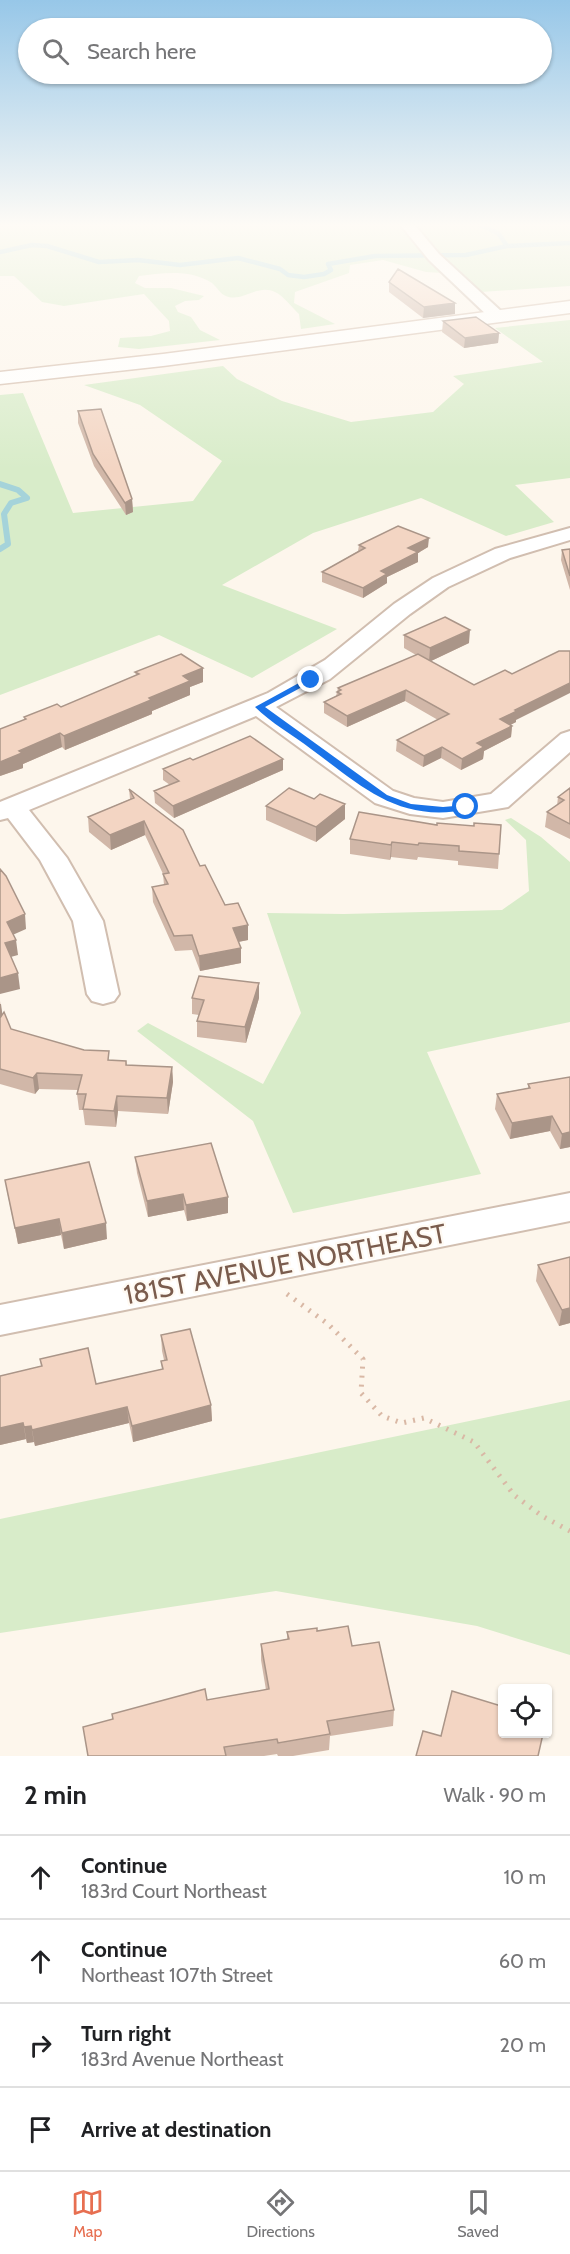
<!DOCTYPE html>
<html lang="en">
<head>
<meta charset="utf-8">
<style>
	body { margin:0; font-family:Cabin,sans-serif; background:#f2f2f2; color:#202124 }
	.controls { position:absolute; right:18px; bottom:18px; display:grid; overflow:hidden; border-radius:6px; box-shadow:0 2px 4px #0004 }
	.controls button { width:54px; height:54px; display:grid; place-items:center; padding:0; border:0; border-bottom:2px solid #e0e0e0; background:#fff; color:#202124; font:30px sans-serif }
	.stop { position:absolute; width:18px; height:18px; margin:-14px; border:4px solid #1a73e8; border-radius:50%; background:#fff }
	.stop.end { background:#1a73e8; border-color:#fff; box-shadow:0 2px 6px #0008 }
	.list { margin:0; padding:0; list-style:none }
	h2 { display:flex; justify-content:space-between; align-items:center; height:78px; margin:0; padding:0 24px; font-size:26px }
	h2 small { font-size:20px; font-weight:400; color:#757577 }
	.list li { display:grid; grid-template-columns:39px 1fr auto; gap:18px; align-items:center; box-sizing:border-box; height:84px; padding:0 24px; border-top:2px solid #e0e0e0 }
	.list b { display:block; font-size:22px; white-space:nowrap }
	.list p { margin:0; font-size:20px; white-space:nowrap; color:#757577 }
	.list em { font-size:20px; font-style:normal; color:#757577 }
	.icon { flex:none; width:33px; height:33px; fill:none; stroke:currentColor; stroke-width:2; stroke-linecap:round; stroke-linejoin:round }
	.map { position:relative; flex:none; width:570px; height:1756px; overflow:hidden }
	.search { position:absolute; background:#fff; box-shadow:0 2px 4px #0004; left:18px; right:18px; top:18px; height:66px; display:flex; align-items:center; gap:15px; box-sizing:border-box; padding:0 21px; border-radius:33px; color:#757577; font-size:22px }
	.sheet { height:414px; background:#fff }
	nav { display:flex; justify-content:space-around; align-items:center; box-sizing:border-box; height:84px; border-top:2px solid #e0e0e0; background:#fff; font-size:16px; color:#757577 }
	nav a { display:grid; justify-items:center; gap:3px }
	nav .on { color:#e76f51 }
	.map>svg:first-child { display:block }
</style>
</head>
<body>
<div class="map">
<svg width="570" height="1756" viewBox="0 0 570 1756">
	<rect width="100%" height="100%" fill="#fdf6ec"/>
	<path fill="#d8ecc9" d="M12,223h378l12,4 24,31 16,15 -16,-1 -43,-12 -33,5 -1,8 -54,19 -1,11 41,21 -34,5 -2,-15c-7,-6 -15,-18 -24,-22 -17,-9 -33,11 -49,4 -6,-2 -9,-9 -14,-13 -22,-14 -49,-10 -73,-7l-4,7 10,5h26l33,8 -5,4 -14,1 -10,5 3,6 13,5 9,13 20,10 -81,9 -21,-2 2,-9 31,-2 19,-5 -1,-10 -25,-27 -80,12 -22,-4 -28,-26h-14v-51z
		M414,223h156v63l-89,6 -32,-28z
		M570,320v158l-55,7 39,37 -48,14 -85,-38 -108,35 -91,52 115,44 -85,49 -93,-43 -159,60v-300l23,-2 50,120 120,-12 29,-40 -82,-56 -56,-20 139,-19 14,13 45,22 69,21 82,-10 31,-28 -11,-8 90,-14 -48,-34z
		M511,818l30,19 29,25v160l-143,30 54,122 -188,39 -40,-92 -116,-90 11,-8 115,61 38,-71 -34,-100 77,1 158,-4 27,-19 -3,-51 -21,-20z
		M570,1400v255l-93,-29 -201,-35 -276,42v-114z"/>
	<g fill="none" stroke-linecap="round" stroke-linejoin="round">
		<path stroke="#a5d3da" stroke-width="4.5" d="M476,223l22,10 9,13
			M0,252l32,-7 15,1 52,16 39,-2 42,5 58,-7 42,11 8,6 16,2 20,-3 7,-4 -3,-6 47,-8 91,-1 41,-9 63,-3"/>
		<path stroke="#a5d3da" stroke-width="6" d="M0,484l18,6 9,8 -16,5 -7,11 4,30 -8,5"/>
		<defs>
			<path id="minor" d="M399,223h14l26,31 63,58 2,3 -2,3h-12l-61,-58z
				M570,528v12l-60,18 -62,29 -38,27 -80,65 -54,28 117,84 21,7 29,4 48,-8 70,-60 9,-3v21l-62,55 -65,11 -33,-4 -35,-11 -119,-87 -227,94 38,48 36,63 16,73 -5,7 -11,3 -11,-3 -5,-7 -14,-73 -33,-61 -32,-42 -8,2v-18l268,-109 57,-33 69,-56 39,-26 62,-29z
				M570,1193v28l-570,114v-30z"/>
			<path id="secondary" d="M570,301v12l-407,53 -163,18v-12l163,-18z"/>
		</defs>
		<use href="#minor" stroke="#d1beb0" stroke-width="4"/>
		<use href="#secondary" stroke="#d6c0b0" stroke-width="3"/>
		<path stroke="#d9b8a5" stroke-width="5" stroke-dasharray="2 7" stroke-linecap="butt" d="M287,1294l41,30 35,35 -2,34 21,23 20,7 22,-5 50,24 40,53 28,21 28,15"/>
		<use href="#minor" fill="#fff" fill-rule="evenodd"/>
		<use href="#secondary" fill="#fff" fill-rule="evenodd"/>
	</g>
	<path fill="#d1b7a8" d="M389,282l66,32 -32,4 -34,-26z
		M443,321l56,12 -1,10 -34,5 -22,-16z
		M78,411l54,88 1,13 -7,3 -32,-49 -16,-43z
		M359,545l69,2 -10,6v9l-31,15v6l-24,15 -41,-16v-10l36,-21z
		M570,549v41l-9,-30 1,-10z
		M404,635l65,8 -38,18 85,59v2l-6,3 2,1 -1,11 -27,14 -1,8 -22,11 -20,-12 -18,9 -27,-16 1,-11 41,-20 -33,-19 -58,26 -23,-14v-11l12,-6 2,-8 78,-33 -12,-7z
		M135,672l68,10 -13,5v8l-38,16v3l-87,36 -3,-3 -39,17v4l-23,8 24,-56v-3l37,-10 75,-32z
		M193,760l90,10 -109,48 -19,-15 -1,-12 16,-6 -7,-5v-11z
		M570,788v51l-25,-12 2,-15 10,-6 1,-9z
		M129,789l71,77 48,74 -10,2 3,6v15l-41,8 -8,-21 -17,1 -22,-49 -1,-15 12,-2 -1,-11 -18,-39 -34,15 -22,-18 -1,-15 42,-18z
		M345,804v15l-29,23 -50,-22v-14z
		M359,812l140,42 -1,15 -40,-4v-4l-40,-4 -1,3 -26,-3 -1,3 -40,-6v-15z
		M259,983v15l-13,45 -49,-6v-16l2,-6 -7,-1v-16z
		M0,1001l2,14 9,14 99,31 16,1 1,4 45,2 1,15 -5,32 -50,-3 -2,16 -31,-2 -2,-15h-4l-2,-16 1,-4 -39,-1 -4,5 -35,-10z
		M570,1077v70l-10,2 -10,-18 -40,8 -15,-30 2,-15 31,-6v-4z
		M135,1157l93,40v16l-41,8 -3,-11 -36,7 -11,-44z
		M5,1180l102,59 -43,10 -3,-14 -43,9 -10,-48z
		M570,1257v66l-11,3 -23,-45 2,-16z
		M161,1335l50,70 1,16 -79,21 -4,-19 -94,23 -1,-4 -7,1 -1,-4 -26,6v-69l41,-10 -1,-7 56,25 66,-15 -1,-8 3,-1 -2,-9z
		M317,1631l35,15 42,64 -1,16 -63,10 -1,14 -36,6h-15l-1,-2 -13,2h-176l-5,-29 124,-27 59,-10 -5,-30v-16l26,-5v-7z"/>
	<path fill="#aa9588" d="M455,303v11l-32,4 1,-11z
		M499,333l-1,10 -34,5 1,-10z
		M132,499l1,13 -7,3 -1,-12z
		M429,538l-1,9 -10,6v9l-31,15v6l-24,15v-10l18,-17 27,-23z
		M470,630l-1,13 -40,19 1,-14z
		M203,668v14l-13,5v8l-38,16v3l-87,36 -1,-14 85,-38 34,-22z
		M570,683v10l-54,27v2l-17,9 1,-12 15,-9z
		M406,690l-1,11 -58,26v-11z
		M512,726l-1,11 -27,14 -1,8 -22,11 1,-11 15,-16z
		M60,733l2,14 -39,17v4l-23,8v-14l19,-11z
		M442,747l-1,11 -18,9 1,-11z
		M283,759v11l-109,48 -1,-12z
		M345,804v15l-29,23v-15z
		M144,821l1,14 -34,15 -1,-15z
		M392,842l-1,15 -1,3 1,-15z
		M25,914l1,15 -18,8 -1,-15z
		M248,925v15l-15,3v-15z
		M16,940l2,15 -11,3 -2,-15z
		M241,948v15l-41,8 -1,-15z
		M18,973l2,16 -20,5v-16z
		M259,983v15l-13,45 -1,-16z
		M0,1004h1l2,15 -3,1z
		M172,1067l1,15 -5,32 -1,-16z
		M37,1073l2,16 -4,5 -2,-16z
		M117,1096l1,15 -2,16 -2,-16z
		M552,1116l-2,15 -40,8 2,-16z
		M570,1132v15l-10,2 2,-15z
		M183,1194l1,16 -36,7 -1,-16z
		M228,1197v16l-41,8 -1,-16z
		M59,1219l2,16 -43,9 -3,-16z
		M106,1223l1,16 -43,10 -2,-16z
		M570,1308v15l-11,3 3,-16z
		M211,1405l1,16 -79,21 -1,-16z
		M127,1407l2,16 -94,23 -3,-16z
		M23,1423l3,16 -26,6v-17z
		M31,1426l3,16 -7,1 -3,-16z"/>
	<path fill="#f3d5c3" stroke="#aa9588" stroke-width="1.5" d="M398,269l57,34 -31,4 -35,-25z
		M476,317l23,16 -34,5 -22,-17z
		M101,409l31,90 -7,4 -32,-49 -15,-43z
		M398,526l31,12 -21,10 10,4 -37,19 6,3 -24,14 -41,-16 43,-24 -6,-3z
		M570,549v27l-8,-26z
		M445,617l25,13 -40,18 -26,-13z
		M559,651h11v32l-55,27 2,1 -17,8 12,7 -35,17 7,4 -22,12 -20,-12 -18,9 -27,-16 52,-26 -43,-24 -59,26 -23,-14 17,-8 -4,-2 4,-2 -3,-2 80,-34 56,31 31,-15 7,4z
		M181,654l22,14 -20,8 7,5 -41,17 2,2 -87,36 -4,-3 -41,18 3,2 -22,9v-33l26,-10 -2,-2 33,-13 4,3 78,-33 -4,-2z
		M250,736l33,23 -110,47 -19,-15 25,-10 -16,-12 27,-11 3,2z
		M289,788l25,11 6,-5 25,10 -29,23 -50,-21z
		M570,788v36l-23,-12 17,-12 -6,-3z
		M129,789l54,41 17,36 5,-1 20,40 13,-2 10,22 -15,3 8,20 -42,8 -7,-21 -18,1 -22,-49 16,-3 -5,-10 6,-1 -25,-52 -34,14 -22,-18 46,-19z
		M359,812l78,13v-2l37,3v-3l27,2 -2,29 -40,-3v-5l-40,-3 -1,2 -26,-3 -1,3 -41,-6z
		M0,869l6,7 19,38 -18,8 9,18 -11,3 13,30 -18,5z
		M199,976l60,7 -14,44 -48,-6 7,-21 -12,-2z
		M4,1012l7,17 73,21 25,1 -1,9 18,1v4l46,2 -5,31 -50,-2 -3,15 -31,-2 3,-15h-9l5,-19 -45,-2 -4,5 -33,-9v-51z
		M570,1077v55l-8,2 -10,-18 -40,7 -15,-29 33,-6 -2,-4z
		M211,1143l17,54 -42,8 -3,-11 -36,7 -12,-44z
		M89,1162l17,61 -44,10 -3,-14 -44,9 -10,-48z
		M570,1257v51l-8,2 -24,-45z
		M190,1329l21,76 -79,21 -5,-19 -95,23 -1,-4 -7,1 -1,-4 -23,5v-52l42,-10 -2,-7 48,-11 8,36 67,-15 -2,-8 6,-1 -6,-25z
		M348,1626l4,20 27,-4 15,68 -67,11 3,13 -52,9 -1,-4 -53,8 2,9h-138l-5,-29 30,-8 -1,-5 93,-25 2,11 62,-11 -8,-45 28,-5 -2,-7 30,-4v3z
		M452,1691l49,15v-4l1,1v31h41l-5,22h-122l7,-25 18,5z"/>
	<linearGradient id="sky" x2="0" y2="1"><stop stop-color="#97c7e8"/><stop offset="0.48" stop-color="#fefbf6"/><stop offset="1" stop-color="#fefbf6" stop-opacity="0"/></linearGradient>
	<rect width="570" height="469" fill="url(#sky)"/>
	<path fill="#1a73e8" d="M308,678l7,2 -50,27 122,88 24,9 32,3 23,-2 5,2 -1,2c-71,15 -107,-22 -159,-60 -18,-14 -40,-26 -56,-42z"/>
	<g text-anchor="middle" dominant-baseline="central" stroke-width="4.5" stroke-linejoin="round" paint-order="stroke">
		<g font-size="27" fill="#7a5c4d" stroke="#fffaf3">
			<text transform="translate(285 1264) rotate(-11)">181ST AVENUE NORTHEAST</text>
		</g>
	</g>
</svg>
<div class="controls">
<button><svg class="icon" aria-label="locate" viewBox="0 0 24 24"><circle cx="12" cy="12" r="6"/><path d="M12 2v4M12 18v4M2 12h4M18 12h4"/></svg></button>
</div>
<div class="stop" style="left:466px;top:807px"></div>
<div class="stop end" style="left:311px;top:680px"></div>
<div class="search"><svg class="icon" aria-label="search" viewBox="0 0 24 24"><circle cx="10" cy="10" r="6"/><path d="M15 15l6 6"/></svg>Search here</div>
</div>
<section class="sheet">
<h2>2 min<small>Walk · 90 m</small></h2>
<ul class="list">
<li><svg class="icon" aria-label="ahead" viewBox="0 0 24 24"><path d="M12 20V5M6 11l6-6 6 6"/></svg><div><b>Continue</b><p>183rd Court Northeast</p></div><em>10 m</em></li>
<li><svg class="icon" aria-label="ahead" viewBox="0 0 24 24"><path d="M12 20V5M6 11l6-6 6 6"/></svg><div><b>Continue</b><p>Northeast 107th Street</p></div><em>60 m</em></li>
<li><svg class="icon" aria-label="right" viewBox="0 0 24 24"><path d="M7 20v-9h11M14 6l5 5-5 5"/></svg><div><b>Turn right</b><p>183rd Avenue Northeast</p></div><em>20 m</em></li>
<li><svg class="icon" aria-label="arrive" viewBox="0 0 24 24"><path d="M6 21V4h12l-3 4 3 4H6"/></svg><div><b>Arrive at destination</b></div></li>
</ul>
</section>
<nav>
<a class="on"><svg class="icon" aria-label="map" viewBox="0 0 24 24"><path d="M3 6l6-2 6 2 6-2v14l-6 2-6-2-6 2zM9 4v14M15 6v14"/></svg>Map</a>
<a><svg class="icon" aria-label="directions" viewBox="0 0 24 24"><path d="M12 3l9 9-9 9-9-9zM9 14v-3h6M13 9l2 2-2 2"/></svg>Directions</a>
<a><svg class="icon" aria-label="saved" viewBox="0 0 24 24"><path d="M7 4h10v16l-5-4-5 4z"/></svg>Saved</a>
</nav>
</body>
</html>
